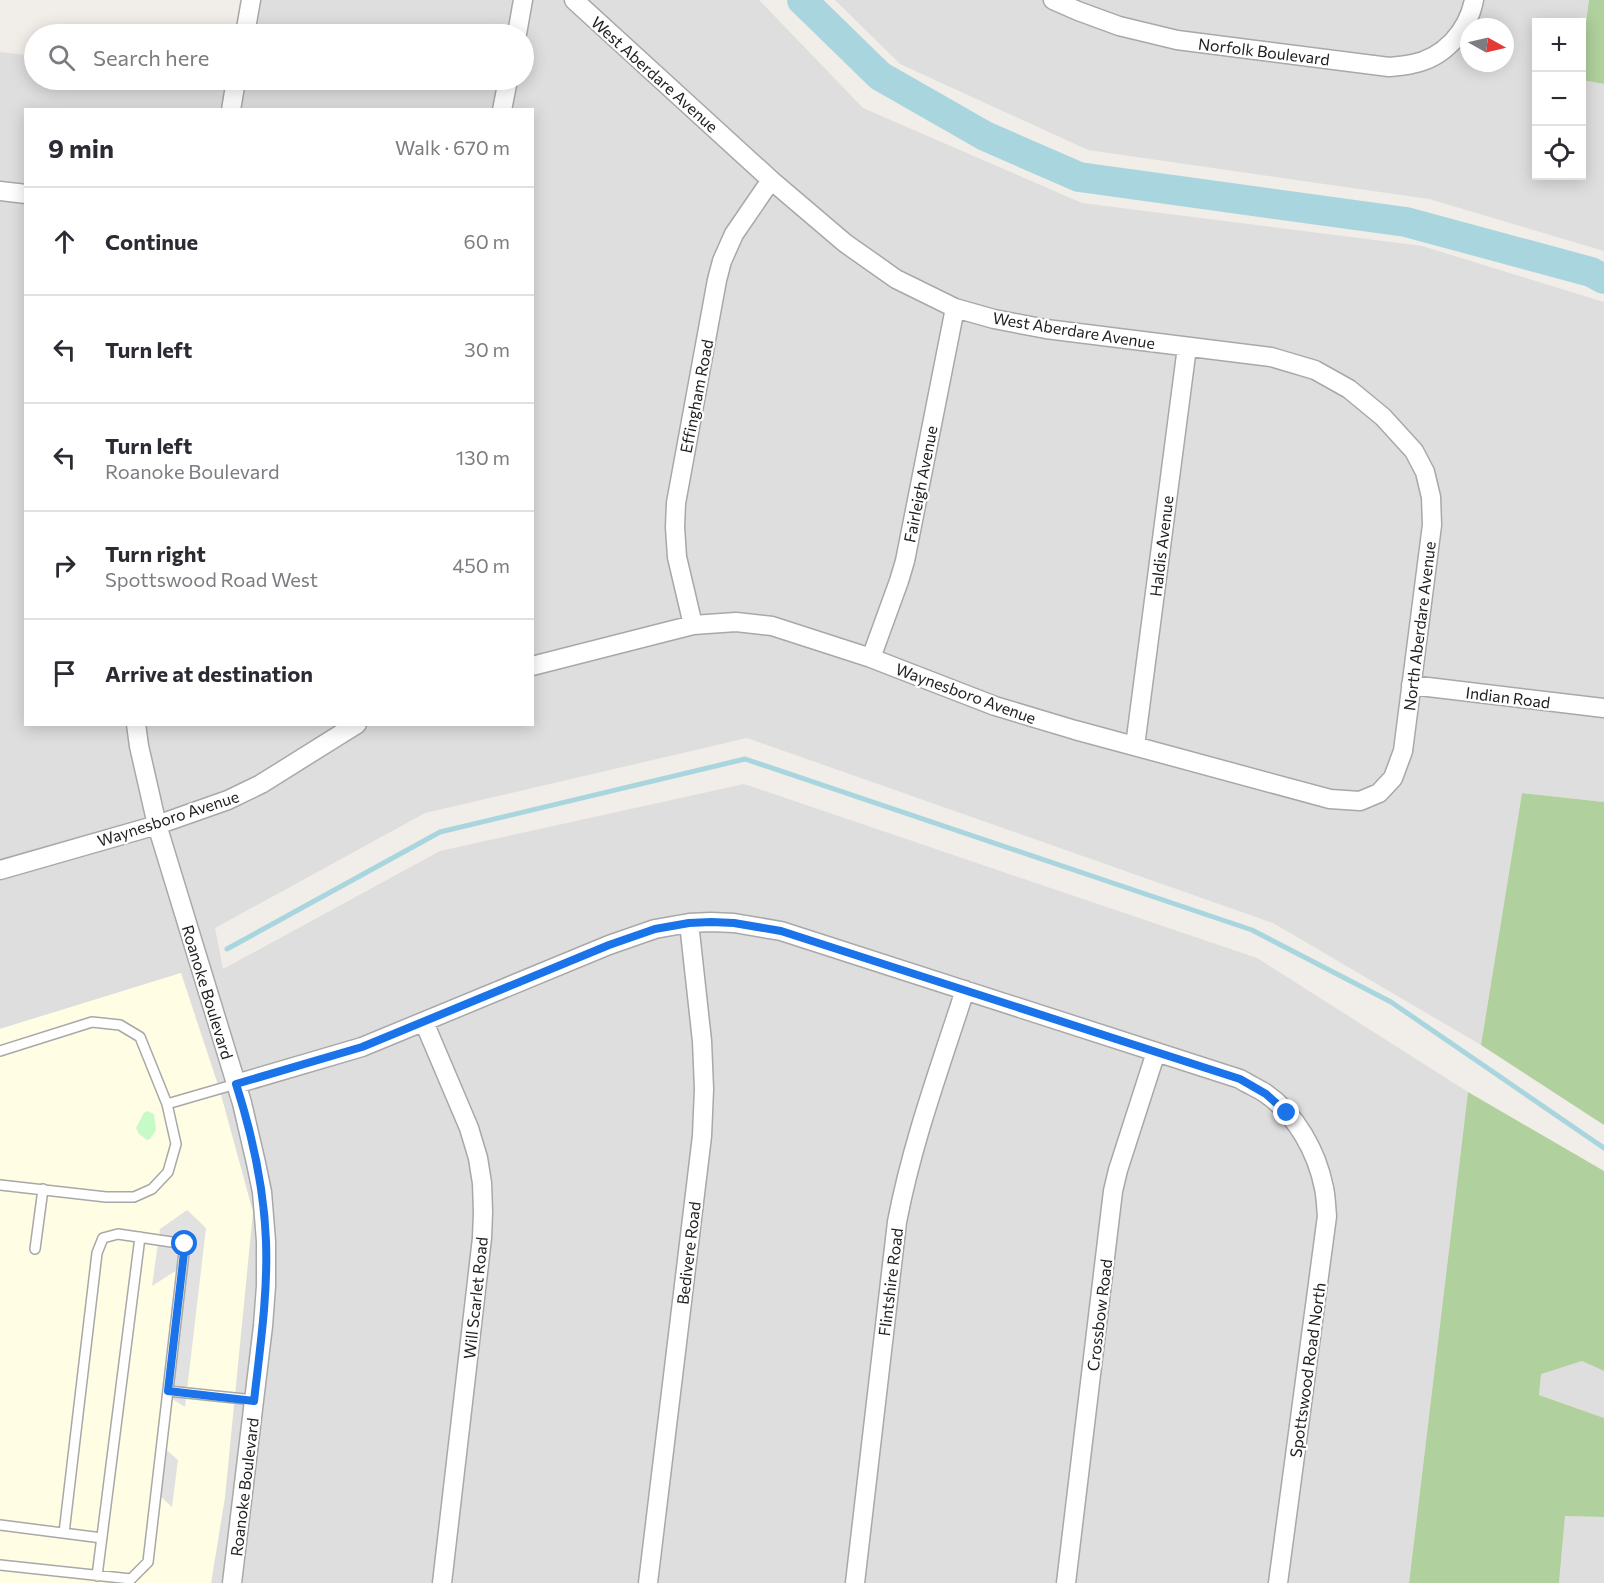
<!DOCTYPE html>
<html lang="en">
<head>
<meta charset="utf-8">
<style>
	body { margin:0; font-family:Commissioner,sans-serif; background:#f2f2f3; color:#2b2b33 }
	.controls { position:absolute; right:18px; top:18px; display:grid; overflow:hidden; border-radius:0px; box-shadow:0 3px 15px #0003 }
	.controls button { width:54px; height:54px; display:grid; place-items:center; padding:0; border:0; border-bottom:2px solid #e1e1e2; background:#fff; color:#2b2b33; font:30px sans-serif }
	.compass { position:absolute; left:1460px; top:18px; width:54px; height:54px; border-radius:50%; background:#fff; box-shadow:0 3px 15px #0003; rotate:98deg }
	.stop { position:absolute; width:18px; height:18px; margin:-14px; border:4px solid #1a73e8; border-radius:50%; background:#fff }
	.stop.end { background:#1a73e8; border-color:#fff; box-shadow:0 2px 6px #0008 }
	.list { margin:0; padding:0; list-style:none }
	h2 { display:flex; justify-content:space-between; align-items:center; height:78px; margin:0; padding:0 24px; font-size:26px }
	h2 small { font-size:20px; font-weight:400; color:#7c7c81 }
	.list li { display:grid; grid-template-columns:39px 1fr auto; gap:18px; align-items:center; box-sizing:border-box; height:108px; padding:0 24px; border-top:2px solid #e1e1e2 }
	.list b { display:block; font-size:22px; white-space:nowrap }
	.list p { margin:0; font-size:20px; white-space:nowrap; color:#7c7c81 }
	.list em { font-size:20px; font-style:normal; color:#7c7c81 }
	.icon { flex:none; width:33px; height:33px; fill:none; stroke:currentColor; stroke-width:2; stroke-linecap:round; stroke-linejoin:round }
	.map { position:relative; flex:none; width:1604px; height:1583px; overflow:hidden }
	.search { position:absolute; background:#fff; box-shadow:0 3px 15px #0003; left:24px; top:24px; width:510px; height:66px; display:flex; align-items:center; gap:15px; box-sizing:border-box; padding:0 21px; border-radius:33px; color:#7c7c81; font-size:22px }
	.panel { position:absolute; background:#fff; box-shadow:0 3px 15px #0003; left:24px; top:108px; width:510px; height:618px; border-radius:0px }
	.map>svg:first-child { display:block }
</style>
</head>
<body>
<div class="map">
<svg width="1604" height="1583" viewBox="0 0 1604 1583">
	<rect width="100%" height="100%" fill="#f1ede8"/>
	<path fill="#dfdede" fill-rule="evenodd" d="M241,0h518l104,108 219,95 340,43 182,56v500l-82,-9 -41,252 -208,-122 -526,-185 -322,75 -210,115 8,41 217,-118 304,-67 513,174 211,134 -59,491h-1198l14,-86 -44,-524 -181,56v-977l34,4v24h490v-46h-289zM26,110h506v614h-506z
		M835,0h754l-7,53v-31h-46v154h46v-96l22,4v167l-175,-52 -341,-49 -188,-86zM1469,27h36v36h-36z
		M1582,1361l22,10v47l-65,-23 2,-22z
		M1565,1516l39,1v66h-45z"/>
	<path fill="#fffde3" d="M181,973l39,118 33,121 -28,285 -14,86h-211v-554z"/>
	<path fill="#b0d09d" d="M1589,0h15v84l-22,-4v-27z
		M1522,793l82,9v323l-123,-80z
		M1468,1092l136,79v200l-22,-10 -41,13 -2,21 65,23v99l-39,-1 -6,67h-150z"/>
	<path fill="#c6fac6" d="M147,1111l7,3 2,16 -6,9 -3,1 -8,-6 -3,-6 8,-15z"/>
	<path fill="#e1e1e1" d="M187,1210l19,18 -21,179 -22,-14 14,-123 -25,16 8,-57z
		M157,1442l21,18 -6,47 -20,-19z"/>
	<g fill="none" stroke-linecap="round" stroke-linejoin="round">
		<path stroke="#a9d6de" stroke-width="5" d="M227,949l213,-117 305,-73 507,171 139,72 213,146"/>
		<path stroke="#a9d6de" stroke-width="30" d="M802,0l78,76 105,60 94,41 327,45 185,50 13,7"/>
		<defs>
			<path id="lane" d="M0,1051l92,-29 28,3 20,12 27,67 9,40 -8,28 -16,17 -18,8h-28l-106,-12
				M167,1104l69,-20
				M35,1249l8,-60
				M168,1391l86,9
				M0,1525l102,13
				M0,1565l131,14 17,-17 37,-318 -67,-10 -15,4 -6,15 -33,280
				M97,1576l43,-339"/>
			<path id="street" d="M1053,0l25,11 41,15 58,14 212,27c7,-1 15,-1 23,-3 32,-6 56,-33 62,-64
				M245,34l6,-34
				M517,34l6,-34
				M231,110l5,-30
				M502,110l6,-30
				M0,191l26,3
				M693,625l-16,-68 -2,-30 1,-24 41,-223 5,-19 12,-27 37,-54
				M871,658l28,-77 6,-20 50,-253
				M532,666l161,-41 43,-3 36,4 99,32 124,48 80,24 255,69 30,2 19,-8 14,-15 10,-27 29,-226 -1,-28 -6,-25 -11,-21 -31,-34 -34,-28 -34,-19 -44,-13 -225,-28 -52,-10 -39,-11 -59,-29 -51,-36 -74,-63 -197,-180
				M1411,685l193,23
				M136,724l3,22 18,79 85,278 14,60 6,29 4,49v45l-3,40 -31,257
				M1135,746l52,-399
				M0,870l157,-45 71,-25 33,-16 96,-60
				M424,1022l45,106 9,30 4,25 1,29 -1,26 -40,345
				M236,1084l126,-37 247,-102 46,-16 34,-6 22,-1 23,1 47,8 459,148c8,5 17,9 25,14 31,21 52,59 59,95 2,9 2,19 3,28l-49,367
				M648,1583l54,-447 2,-47 -2,-48 -13,-118
				M855,1583l42,-361c15,-79 43,-155 68,-232
				M1066,1583l47,-392 5,-21 38,-118"/>
		</defs>
		<use href="#lane" stroke="#a8a8a8" stroke-width="12"/>
		<use href="#street" stroke="#a8a8a8" stroke-width="21"/>
		<use href="#lane" stroke="#fff" stroke-width="9"/>
		<use href="#street" stroke="#fff" stroke-width="18"/>
	</g>
	<g fill="none" stroke-linecap="round" stroke-linejoin="round">
		<path stroke="#1a73e8" stroke-width="8" d="M185,1244l-17,147 86,10c6,-53 14,-107 12,-160 -2,-53 -14,-107 -30,-157l126,-37 247,-102 46,-16 34,-6 22,-1 23,1 47,8 459,148 26,15 21,19"/>
	</g>
	<g text-anchor="middle" dominant-baseline="central" stroke-width="4.5" stroke-linejoin="round" paint-order="stroke">
		<g font-size="16" fill="#212121" stroke="#fff">
			<text transform="translate(1264 51) rotate(7)">Norfolk Boulevard</text>
			<text transform="translate(655 74) rotate(42)">West Aberdare Avenue</text>
			<text transform="translate(1074 330) rotate(9)">West Aberdare Avenue</text>
			<text transform="translate(696 396) rotate(-79)">Effingham Road</text>
			<text transform="translate(920 484) rotate(-79)">Fairleigh Avenue</text>
			<text transform="translate(1161 546) rotate(-83)">Haldis Avenue</text>
			<text transform="translate(1419 626) rotate(-83)">North Aberdare Avenue</text>
			<text transform="translate(966 693) rotate(20)">Waynesboro Avenue</text>
			<text transform="translate(1508 697) rotate(7)">Indian Road</text>
			<text transform="translate(168 818) rotate(-18)">Waynesboro Avenue</text>
			<text transform="translate(208 992) rotate(73)">Roanoke Boulevard</text>
			<text transform="translate(688 1253) rotate(-83)">Bedivere Road</text>
			<text transform="translate(890 1282) rotate(-83)">Flintshire Road</text>
			<text transform="translate(475 1298) rotate(-84)">Will Scarlet Road</text>
			<text transform="translate(1099 1315) rotate(-83)">Crossbow Road</text>
			<text transform="translate(1307 1370) rotate(-82)">Spottswood Road North</text>
			<text transform="translate(244 1487) rotate(-83)">Roanoke Boulevard</text>
		</g>
	</g>
</svg>
<div class="controls">
<button>+</button>
<button>−</button>
<button><svg class="icon" aria-label="locate" viewBox="0 0 24 24"><circle cx="12" cy="12" r="6"/><path d="M12 2v4M12 18v4M2 12h4M18 12h4"/></svg></button>
</div>
<svg class="compass" viewBox="-18 -18 36 36"><path d="M0-13l5 13h-10z" fill="#e53935"/><path d="M0 13l5-13h-10z" fill="#7c7c81"/></svg>
<div class="stop" style="left:185px;top:1244px"></div>
<div class="stop end" style="left:1287px;top:1113px"></div>
<div class="search"><svg class="icon" aria-label="search" viewBox="0 0 24 24"><circle cx="10" cy="10" r="6"/><path d="M15 15l6 6"/></svg>Search here</div>
<section class="panel">
<h2>9 min<small>Walk · 670 m</small></h2>
<ul class="list">
<li><svg class="icon" aria-label="ahead" viewBox="0 0 24 24"><path d="M12 20V5M6 11l6-6 6 6"/></svg><div><b>Continue</b></div><em>60 m</em></li>
<li><svg class="icon" aria-label="left" viewBox="0 0 24 24"><path d="M17 20v-9H6M10 6l-5 5 5 5"/></svg><div><b>Turn left</b></div><em>30 m</em></li>
<li><svg class="icon" aria-label="left" viewBox="0 0 24 24"><path d="M17 20v-9H6M10 6l-5 5 5 5"/></svg><div><b>Turn left</b><p>Roanoke Boulevard</p></div><em>130 m</em></li>
<li><svg class="icon" aria-label="right" viewBox="0 0 24 24"><path d="M7 20v-9h11M14 6l5 5-5 5"/></svg><div><b>Turn right</b><p>Spottswood Road West</p></div><em>450 m</em></li>
<li><svg class="icon" aria-label="arrive" viewBox="0 0 24 24"><path d="M6 21V4h12l-3 4 3 4H6"/></svg><div><b>Arrive at destination</b></div></li>
</ul>
</section>
</div>
</body>
</html>
